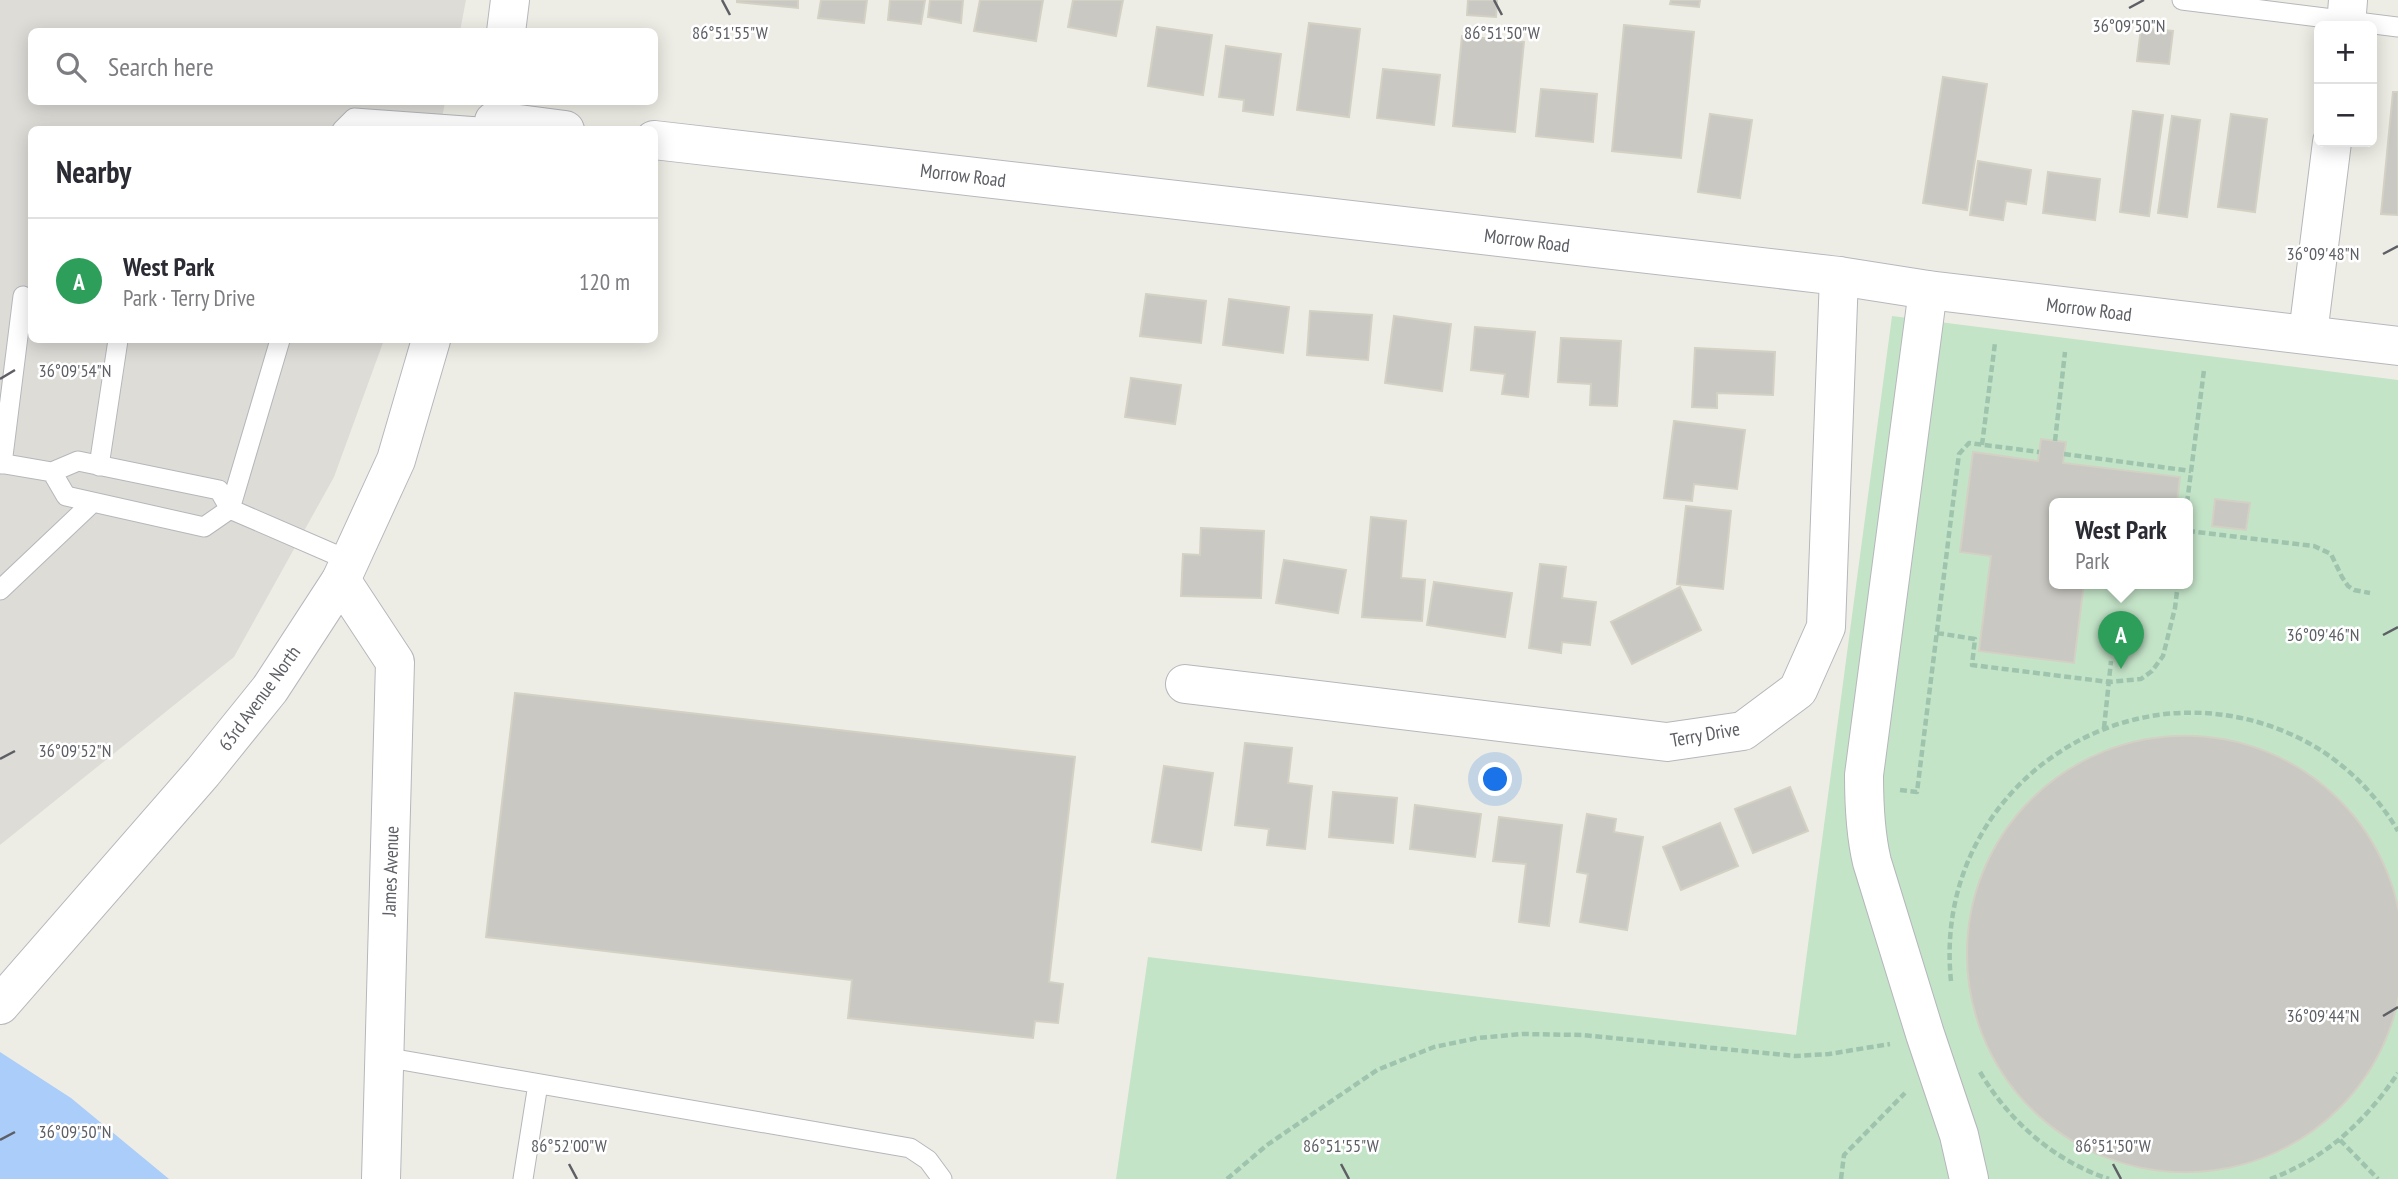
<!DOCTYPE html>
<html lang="en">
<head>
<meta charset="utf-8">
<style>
	body { margin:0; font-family:"PT Sans Narrow",sans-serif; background:#f7f7f7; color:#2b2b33 }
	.controls { position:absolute; right:21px; top:21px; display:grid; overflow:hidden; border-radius:10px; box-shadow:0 4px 18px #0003 }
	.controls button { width:63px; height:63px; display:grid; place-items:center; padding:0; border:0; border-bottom:2px solid #e1e1e2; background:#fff; color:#2b2b33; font:35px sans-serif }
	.you { position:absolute; left:1496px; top:780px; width:24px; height:24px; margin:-18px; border:5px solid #fff; border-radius:50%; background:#1a73e8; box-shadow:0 0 0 10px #1a73e833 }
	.badge { display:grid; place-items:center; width:46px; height:46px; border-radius:50%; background:#dd5e3c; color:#fff; font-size:23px; font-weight:700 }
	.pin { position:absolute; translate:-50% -58px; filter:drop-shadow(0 2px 4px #0008) }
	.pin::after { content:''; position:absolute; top:37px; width:24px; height:21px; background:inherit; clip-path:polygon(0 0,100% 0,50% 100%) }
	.popup { position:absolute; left:2049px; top:498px; width:144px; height:91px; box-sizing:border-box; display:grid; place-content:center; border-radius:10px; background:#fff; filter:drop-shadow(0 2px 5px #0005); font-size:23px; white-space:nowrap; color:#7c7c81 }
	.popup b { font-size:26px; color:#2b2b33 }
	.popup::after { content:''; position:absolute; left:50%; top:100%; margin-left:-14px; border:14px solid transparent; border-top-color:#fff }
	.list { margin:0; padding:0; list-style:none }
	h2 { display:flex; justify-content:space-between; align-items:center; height:91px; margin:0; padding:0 28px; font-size:30px }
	h2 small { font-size:23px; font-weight:400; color:#7c7c81 }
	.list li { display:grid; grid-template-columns:46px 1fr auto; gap:21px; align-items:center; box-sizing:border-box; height:126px; padding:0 28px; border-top:2px solid #e1e1e2 }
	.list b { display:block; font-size:26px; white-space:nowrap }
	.list p { margin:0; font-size:23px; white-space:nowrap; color:#7c7c81 }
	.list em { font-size:23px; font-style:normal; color:#7c7c81 }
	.icon { flex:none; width:38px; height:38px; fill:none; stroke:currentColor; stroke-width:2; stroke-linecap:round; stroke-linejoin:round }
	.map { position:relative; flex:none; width:2398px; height:1179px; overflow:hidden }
	.search { position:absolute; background:#fff; box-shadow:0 4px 18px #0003; left:28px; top:28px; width:630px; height:77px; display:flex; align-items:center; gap:18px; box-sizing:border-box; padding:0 24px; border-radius:10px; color:#7c7c81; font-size:26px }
	.panel { position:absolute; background:#fff; box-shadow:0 4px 18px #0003; left:28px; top:126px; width:630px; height:217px; border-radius:10px }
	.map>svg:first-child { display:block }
</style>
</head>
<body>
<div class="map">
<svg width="2398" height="1179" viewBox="0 0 2398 1179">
	<rect width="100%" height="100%" fill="#eeede5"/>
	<path fill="#dddcd7" d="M0,0h466l-6,31 -428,1v70h413l-5,27 -408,1v210h352l-50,137 -100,180 -234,188z"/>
	<path fill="#c4e4c8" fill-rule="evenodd" d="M1892,316l506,64v799h-1282l32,-222 648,78zM2054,503h134v80h-134z"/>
	<path fill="#aacdf9" d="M0,1052l71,46 98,81h-169z"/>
	<path fill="#cac8c2" stroke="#d3d0c4" stroke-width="2" d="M737,0h61v8l-61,-6z
		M821,0h46l-3,23 -46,-5z
		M890,0h35l-4,24 -33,-4z
		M930,0h33l-2,23 -33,-6z
		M980,0h63l-7,41 -62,-10z
		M1073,0h50l-7,36 -48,-9z
		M1468,0h29l-1,17 -29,-2z
		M1671,0h29l-1,7 -29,-3z
		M1309,23l51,6 -11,88 -52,-7z
		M1624,25l70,7 -13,126 -69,-7z
		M1157,27l55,8 -9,60 -55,-9z
		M2141,28l32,3 -4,33 -32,-3z
		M1462,36l62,6 -9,90 -62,-6z
		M1226,46l55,8 -8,61 -30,-4 1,-11 -25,-3z
		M1383,69l57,6 -6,50 -57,-7z
		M1943,77l44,7 -20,126 -44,-7z
		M1541,89l56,5 -4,48 -57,-6z
		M2393,92h5v123l-17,-1z
		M2133,111l30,4 -14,101 -29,-4z
		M1710,114l42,6 -12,78 -42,-6z
		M2231,114l36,5 -12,93 -37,-5z
		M2172,116l28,4 -13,97 -29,-4z
		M1978,161l53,9 -5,34 -20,-3 -3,19 -33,-5z
		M2048,172l52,7 -5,41 -52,-7z
		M1146,294l60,7 -5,42 -61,-7z
		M1229,299l60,8 -6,46 -60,-8z
		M1310,311l62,4 -4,45 -61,-5z
		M1394,316l57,8 -9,67 -57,-8z
		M1475,327l60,5 -7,65 -26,-3 3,-20 -34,-4z
		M1561,338l60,3 -4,65 -27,-1 1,-21 -33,-2z
		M1695,348l80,4 -2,43 -56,-2v15l-25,-1z
		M1131,378l50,7 -6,39 -50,-7z
		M1674,421l71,9 -8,59 -43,-5 -2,17 -28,-3z
		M2041,439l25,3 -3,21 117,14 -3,26h-123v80h30l-10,80 -95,-12 12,-95 -31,-4 13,-100 65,9z
		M2215,499l35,4 -4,27 -34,-4z
		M1686,506l45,5 -8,78 -46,-5z
		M1371,517l35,4 -5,57 24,2 -3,41 -60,-4z
		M1201,528l63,3 -3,67 -80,-2 2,-42 17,1z
		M1284,560l62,10 -8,43 -62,-10z
		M1540,564l26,3 -4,31 34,4 -6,43 -28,-3 -1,11 -32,-5z
		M1434,582l78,11 -7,44 -78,-12z
		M1680,587l21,43 -69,34 -21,-42z
		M515,693l560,64 -26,225 14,2 -5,39 -23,-2 -2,17 -185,-20 4,-38 -366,-43z
		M1967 954a218 218 0 1 1 436 0a218 218 0 1 1-436 0Z
		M1245,743l47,5 -4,35 24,3 -7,63 -38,-4 2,-16 -34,-4z
		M1164,766l49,7 -12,77 -49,-8z
		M1790,787l18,44 -55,22 -18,-44z
		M1333,792l64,6 -4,45 -64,-6z
		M1415,805l66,9 -6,43 -65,-8z
		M1587,814l29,5 -2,13 29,5 -16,93 -47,-8 8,-48 -11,-2z
		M1499,817l63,8 -13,101 -30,-4 7,-58 -33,-3z
		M1720,823l18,43 -57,24 -18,-43z"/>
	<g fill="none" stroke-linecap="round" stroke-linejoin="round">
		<defs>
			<path id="lane" d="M2182,0l216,27
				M342,130l12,-12 139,10
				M280,340l-50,169 -26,18 -138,-31 -14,-24 26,-11 141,29 11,19 120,52
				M0,463l52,9
				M2,464l21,-168
				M99,466l19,-126
				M0,590l93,-88
				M384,1057l526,91 18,12 14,19
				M523,1179l15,-95"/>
			<path id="street" d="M2346,26l2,-26
				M1928,290l-64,485c0,30 1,58 8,87l53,172 34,101 10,44
				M2308,334l24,-192
				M341,580l54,82 -14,517
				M1185,684l482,58 76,-11 55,-41 28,-63 13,-351"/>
			<path id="secondary" d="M506,32l4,-32
				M494,121l71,9
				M654,140l1185,136 89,14 470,56
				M0,1005l203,-233 67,-83 71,-109 55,-120 35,-120"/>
		</defs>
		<use href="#lane" stroke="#b5b7bb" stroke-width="21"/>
		<use href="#street" stroke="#b5b7bb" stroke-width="40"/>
		<use href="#secondary" stroke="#b7b8be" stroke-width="40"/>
		<path stroke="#9ec4ad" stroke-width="4.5" stroke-dasharray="7 3.5" stroke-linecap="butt" d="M2055,441l10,-89
			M1982,445l13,-102
			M2064,454l127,17
			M2187,503l17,-133
			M2188,531l126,15 17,8 11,23 6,9 6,4 16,3
			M1937,633l38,6 -3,26 137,17 32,-3 11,-8 11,-15 12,-48 3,-25
			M2104,728l7,-67
			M1900,790l17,2 42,-338 10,-11 70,9
			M1951,981c-20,-191 176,-327 348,-243 41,20 76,54 99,93
			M1980,1072c29,49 74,89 129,107
			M2340,1140l38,39
			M1227,1179l40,-34 110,-75 57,-23 44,-9 44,-4 60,1 213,21 34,-2 61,-10
			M1841,1179l3,-24 61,-62
			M2270,1179c55,-20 96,-58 128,-106"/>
		<use href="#lane" stroke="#fff" stroke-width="19"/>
		<use href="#street" stroke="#fff" stroke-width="38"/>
		<use href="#secondary" stroke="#fff" stroke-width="38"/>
	</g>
	<path fill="none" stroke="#5d5f65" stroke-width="2.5" d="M722,0l8,15M1494,0l8,15M2129,8l15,-8M2383,254l15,-8M0,379l15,-9M2383,635l15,-8M0,759l15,-8M2383,1016l15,-9M0,1140l15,-8M569,1164l8,15M1341,1164l8,15M2113,1164l8,15"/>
	<g text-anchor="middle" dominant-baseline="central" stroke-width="5" stroke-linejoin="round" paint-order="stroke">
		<g font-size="19" fill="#5d5f65" stroke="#fff">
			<text transform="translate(963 175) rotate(7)">Morrow Road</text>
			<text transform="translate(1527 240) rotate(7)">Morrow Road</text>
			<text transform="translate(2089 309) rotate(7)">Morrow Road</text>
			<text transform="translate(259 698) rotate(-54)">63rd Avenue North</text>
			<text transform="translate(1705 734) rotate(-10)">Terry Drive</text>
			<text transform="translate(390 871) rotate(-88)">James Avenue</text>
		</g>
	</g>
	<g font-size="18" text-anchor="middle" fill="#5d5f65" stroke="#fff" stroke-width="5" stroke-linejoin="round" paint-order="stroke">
		<text x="2129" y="32">36°09'50"N</text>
		<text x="730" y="39">86°51'55"W</text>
		<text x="1502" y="39">86°51'50"W</text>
		<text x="2323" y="260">36°09'48"N</text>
		<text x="75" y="377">36°09'54"N</text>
		<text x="2323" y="641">36°09'46"N</text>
		<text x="75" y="757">36°09'52"N</text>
		<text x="2323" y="1022">36°09'44"N</text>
		<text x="75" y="1138">36°09'50"N</text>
		<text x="569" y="1152">86°52'00"W</text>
		<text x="1341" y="1152">86°51'55"W</text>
		<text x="2113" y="1152">86°51'50"W</text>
	</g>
</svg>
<div class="controls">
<button>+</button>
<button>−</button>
</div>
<div class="you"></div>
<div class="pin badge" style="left:2121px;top:669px;background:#2e9e5b">A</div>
<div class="popup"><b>West Park</b>Park</div>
<div class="search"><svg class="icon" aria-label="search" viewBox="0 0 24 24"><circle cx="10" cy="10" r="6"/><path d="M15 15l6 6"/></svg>Search here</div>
<section class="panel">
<h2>Nearby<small></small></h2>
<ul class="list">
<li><span class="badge" style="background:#2e9e5b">A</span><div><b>West Park</b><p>Park · Terry Drive</p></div><em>120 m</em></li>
</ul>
</section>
</div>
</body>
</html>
